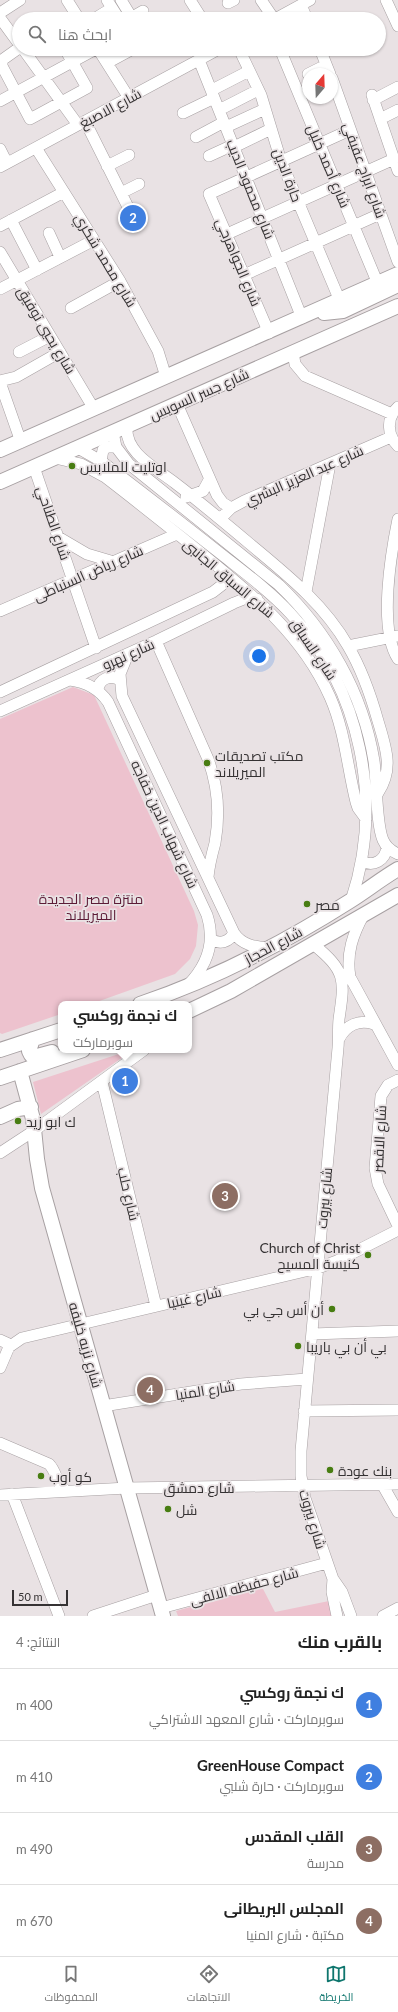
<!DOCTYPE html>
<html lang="ar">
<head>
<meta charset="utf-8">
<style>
	body { margin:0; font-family:Lato,Cairo,sans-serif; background:#f2f2f2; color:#222; direction:rtl }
	.compass { position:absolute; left:302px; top:68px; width:36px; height:36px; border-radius:50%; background:#fff; box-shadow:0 1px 3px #0004; rotate:19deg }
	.scale { position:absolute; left:12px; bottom:10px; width:56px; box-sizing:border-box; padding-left:4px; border:2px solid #353233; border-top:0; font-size:11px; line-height:14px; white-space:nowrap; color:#353233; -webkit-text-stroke:3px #e9e2e4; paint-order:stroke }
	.you { position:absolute; left:259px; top:656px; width:14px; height:14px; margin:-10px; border:3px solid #fff; border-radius:50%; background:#1a73e8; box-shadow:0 0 0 6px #1a73e833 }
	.badge { display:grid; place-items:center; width:26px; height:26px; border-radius:50%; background:#0f766e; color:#fff; font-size:13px; font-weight:700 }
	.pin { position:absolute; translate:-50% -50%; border:2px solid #fff; box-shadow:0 1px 4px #0006 }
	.popup { position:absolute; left:58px; top:1001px; width:134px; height:52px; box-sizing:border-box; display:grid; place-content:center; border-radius:8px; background:#fff; filter:drop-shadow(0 1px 3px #0005); font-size:13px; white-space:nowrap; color:#767676 }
	.popup b { font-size:15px; color:#222 }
	.popup::after { content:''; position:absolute; left:50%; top:100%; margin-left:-8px; border:8px solid transparent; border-top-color:#fff }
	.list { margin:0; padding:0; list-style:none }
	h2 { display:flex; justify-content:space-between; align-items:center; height:52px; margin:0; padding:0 16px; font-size:17px }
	h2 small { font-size:13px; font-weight:400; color:#767676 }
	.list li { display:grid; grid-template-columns:26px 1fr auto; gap:12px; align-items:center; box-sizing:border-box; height:72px; padding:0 16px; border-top:1px solid #e0e0e0 }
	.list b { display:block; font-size:15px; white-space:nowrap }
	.list p { margin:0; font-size:13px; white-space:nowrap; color:#767676 }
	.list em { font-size:13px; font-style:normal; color:#767676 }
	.icon { flex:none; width:22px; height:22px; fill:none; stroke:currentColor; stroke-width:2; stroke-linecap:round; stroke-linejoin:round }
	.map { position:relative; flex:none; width:398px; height:1616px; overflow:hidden; direction:ltr }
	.search { position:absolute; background:#fff; box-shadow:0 1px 3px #0004; left:12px; right:12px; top:12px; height:44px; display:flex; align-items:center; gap:10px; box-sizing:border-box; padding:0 14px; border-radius:22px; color:#767676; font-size:15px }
	.sheet { height:340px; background:#fff }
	nav { display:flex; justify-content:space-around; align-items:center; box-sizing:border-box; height:56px; border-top:1px solid #e0e0e0; background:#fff; font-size:11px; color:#767676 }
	nav a { display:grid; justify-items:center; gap:2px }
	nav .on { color:#0f766e }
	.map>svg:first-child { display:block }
</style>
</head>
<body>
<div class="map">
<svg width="398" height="1616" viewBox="0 0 398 1616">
	<rect width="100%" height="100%" fill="#e9e2e4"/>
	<path fill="#edc2ce" d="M73,687l21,8 100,216 4,14 -2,21 -6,13 -15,15 -84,30h-30v10l-59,20 -2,-1v-314z
		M125,1052l1,3 -85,59 -8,-32z
		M262,1587l13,25 54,-11 4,15h-155l-2,-5z"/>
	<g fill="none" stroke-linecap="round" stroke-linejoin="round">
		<defs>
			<path id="minor" d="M67,0l12,19
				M107,0l12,19
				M121,0l11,18
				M190,0l12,19
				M261,0l13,19
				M386,0l12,26
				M228,3l6,-3
				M301,5l6,14
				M0,13l20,-13
				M0,18l19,26
				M94,19l18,-11
				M129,19l14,-8
				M275,19l35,-19
				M19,48l-17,12v6l28,53 57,-31 -22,-39
				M23,49l55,76
				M98,49l31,49
				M239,49l22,46 20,66 59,140
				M280,49l98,235
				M320,49l10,25
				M199,60l103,258
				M107,63l26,-14
				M308,74l18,-9
				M332,78l66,184
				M212,90l37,-19
				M372,95l26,76
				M373,100l25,-13
				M0,101l96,-52
				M219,110l39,-20
				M183,113l31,-15
				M380,119l18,-9
				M85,121l44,88
				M226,127l39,-18
				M196,137l28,-15
				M234,147l37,-18
				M36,148l84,133 38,70 8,26
				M0,149l7,14
				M209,156l24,-11
				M107,166l22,-11
				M0,167l219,-118
				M121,193l18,-9
				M11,220l26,50
				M0,226l64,-34
				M49,233l11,24
				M227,234l167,-75
				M0,252l94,157
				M244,275l136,-61
				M0,289l94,-49
				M71,308l49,-27
				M269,333l-60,-139 141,-64
				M19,352l31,-16
				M293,352l2,12 10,12 87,38
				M0,381l16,-4 44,-25
				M0,382l21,60
				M177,404l40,91 6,8 8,5
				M398,407c-12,11 -11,28 0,39
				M127,426c-3,27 29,42 48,57 25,19 50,40 75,61 36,30 74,60 98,102 13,22 23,50 30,75 8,27 16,48 0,72
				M113,432l3,15 13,17 150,121c49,47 84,108 95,176 3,21 2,63 9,79 3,7 8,11 15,14
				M78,448l23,13c38,29 77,59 115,89 25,20 52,39 74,63 71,76 94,189 61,288
				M55,458l26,6 24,13c30,23 60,47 90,71 53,43 106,84 135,149 15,34 17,69 26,105l2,6 8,11
				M101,461l2,-11 4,-3h9
				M34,467l62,181
				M186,497l17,-6 6,-11
				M220,519l11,-11 13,-7 147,-64
				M398,519c-7,34 -20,110 0,140
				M58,537l29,17 27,8
				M306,592l24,-128
				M0,611l177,-77
				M156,641l52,118c10,27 12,56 7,84 -3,11 -6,22 -7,34
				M348,646l50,-10
				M128,654l-8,20 2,22 112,237c8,12 21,14 34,15
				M70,680c16,2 29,9 38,22l99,213c9,28 0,51 -20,71
				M98,690c1,-11 12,-16 22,-10
				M0,692l213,-100 9,-7 4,-11
				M0,711l156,-70 78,-38 10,-4h13
				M361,861c13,6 24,0 26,-14
				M364,914c-11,20 -18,39 -14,63l48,88
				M211,939c9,6 18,3 23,-6
				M313,944c33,27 32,35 26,75 -1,10 0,19 -1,29l-37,403v25l4,22 28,81 9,13 9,24
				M339,1039c7,-14 20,-20 35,-15
				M398,1080l-10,5 -7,11 -6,72 3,16 20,42
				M102,1082l54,224
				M0,1153l35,-23 109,-80
				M312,1334l86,-3
				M0,1340l11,5
				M0,1368l9,-21 13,-9 296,-70 19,-7 61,-31
				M103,1406l138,-22 66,-5
				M304,1411l94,-1
				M0,1443l49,21c8,8 7,20 17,27
				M382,1484l16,28
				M12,1494l47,122
				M0,1495l127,-7 271,-4
				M333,1579l-1,13 5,24
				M161,1608l166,-45
				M93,1616l64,-21
				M383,1616l15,-8"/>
			<path id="major" d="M324,313l19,-2 55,-26
				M0,450l398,-176
				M0,482l398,-176
				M140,1004c74,-25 144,-61 210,-103 16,-10 31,-22 48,-32
				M189,1011l42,-20 167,-96
				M33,1039l-4,12 2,4 6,1 15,-4
				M0,1050l61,-20
				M20,1071l13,48 4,40 5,29 121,428
				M0,1078l83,-28
				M0,1117l18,-8 13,-2"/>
		</defs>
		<use href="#minor" stroke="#a7a0a2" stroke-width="12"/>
		<use href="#major" stroke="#a7a0a2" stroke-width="16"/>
		<use href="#minor" stroke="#fff" stroke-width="11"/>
		<use href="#major" stroke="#fff" stroke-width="14"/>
	</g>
	<g fill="#487d12" stroke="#e9e2e4" stroke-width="1.5">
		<circle cx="72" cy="466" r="4"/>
		<circle cx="207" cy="763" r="4"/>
		<circle cx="307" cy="904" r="4"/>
		<circle cx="18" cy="1121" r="4"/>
		<circle cx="368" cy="1255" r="4"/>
		<circle cx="332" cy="1309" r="4"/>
		<circle cx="298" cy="1346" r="4"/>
		<circle cx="330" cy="1470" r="4"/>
		<circle cx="41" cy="1476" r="4"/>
		<circle cx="168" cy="1509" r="4"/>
	</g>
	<g text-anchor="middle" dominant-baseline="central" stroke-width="3.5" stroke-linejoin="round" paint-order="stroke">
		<g font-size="14" fill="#353233" stroke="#e9e2e4">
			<text transform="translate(110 108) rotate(-28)">شارع الاصبغ</text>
			<text transform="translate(329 166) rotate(67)">شارع أحمد خليل</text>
			<text transform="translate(365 170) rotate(70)">شارع ابراج عفيفي</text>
			<text transform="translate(288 175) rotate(69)">حارة الدين</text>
			<text transform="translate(251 189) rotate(68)">شارع محمود الديب</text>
			<text transform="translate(106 260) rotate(59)">شارع محمد شكري</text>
			<text transform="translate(239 262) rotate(67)">شارع الجواهرجي</text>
			<text transform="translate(47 330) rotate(59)">شارع يحيي توفيق</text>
			<text transform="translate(199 394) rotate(-24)">شارع جسر السويس</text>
			<text transform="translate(304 475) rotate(-24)">شارع عبد العزيز البشري</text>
			<text transform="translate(54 523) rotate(71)">شارع الطناحي</text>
			<text transform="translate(88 573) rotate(-24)">شارع رياض السنباطى</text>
			<text transform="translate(229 578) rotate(40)">شارع السباق الجانبى</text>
			<text transform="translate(314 649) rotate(56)">شارع السباق</text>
			<text transform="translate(128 654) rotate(-24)">شارع نهرو</text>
			<text transform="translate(165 824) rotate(65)">شارع شهاب الدين خفاجه</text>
			<text transform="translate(273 945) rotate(-28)">شارع الحجاز</text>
			<text transform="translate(379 1139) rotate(-87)">شارع الاقصر</text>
			<text transform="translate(129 1194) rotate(77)">شارع حلب</text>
			<text transform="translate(324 1198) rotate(-85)">شارع بيروت</text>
			<text transform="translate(194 1297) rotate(-13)">شارع غينيا</text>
			<text transform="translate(86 1345) rotate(74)">شارع نزيه خليفه</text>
			<text transform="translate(205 1390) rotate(-9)">شارع المنيا</text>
			<text x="199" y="1487">شارع دمشق</text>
			<text transform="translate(313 1519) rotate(73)">شارع بيروت</text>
			<text transform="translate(244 1586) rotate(-15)">شارع حفيظه الالفى</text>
		</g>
		<g font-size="14" fill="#353233" stroke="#e9e2e4" text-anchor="start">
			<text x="80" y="466">اوتليت للملابس</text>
			<text x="215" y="755">مكتب تصديقات<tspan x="215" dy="16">الميريلاند</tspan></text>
			<text x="315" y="904">مصر</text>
			<text x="26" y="1121">ك ابو زيد</text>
			<text x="360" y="1247" text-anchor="end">Church of Christ<tspan x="360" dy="16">كنيسة المسيح</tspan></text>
			<text x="324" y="1309" text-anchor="end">أن أس جي بي</text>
			<text x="306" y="1346">بي أن بي باريبا</text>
			<text x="338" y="1470">بنك عودة</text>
			<text x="49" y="1476">كو أوب</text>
			<text x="176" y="1509">شل</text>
		</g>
		<g font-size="14" fill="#5c1b36" stroke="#e9e2e4">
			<text x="91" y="898">منتزة مصر الجديدة<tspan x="91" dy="16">الميريلاند</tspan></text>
		</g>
	</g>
</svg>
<svg class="compass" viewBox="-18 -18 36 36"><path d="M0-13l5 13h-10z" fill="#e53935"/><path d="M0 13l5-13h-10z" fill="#767676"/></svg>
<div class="scale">50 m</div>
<div class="you"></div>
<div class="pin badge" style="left:125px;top:1081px;background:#3f7fe0">1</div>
<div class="popup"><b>ك نجمة روكسي</b>سوبرماركت</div>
<div class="pin badge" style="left:133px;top:218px;background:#3f7fe0">2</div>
<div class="pin badge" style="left:225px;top:1196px;background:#8d6e63">3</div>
<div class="pin badge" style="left:150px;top:1390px;background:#8d6e63">4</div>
<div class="search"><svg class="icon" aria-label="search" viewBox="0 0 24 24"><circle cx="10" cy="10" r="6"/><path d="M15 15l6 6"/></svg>ابحث هنا</div>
</div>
<section class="sheet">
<h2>بالقرب منك<small>النتائج: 4</small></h2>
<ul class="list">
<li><span class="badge" style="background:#3f7fe0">1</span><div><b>ك نجمة روكسي</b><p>سوبرماركت · شارع المعهد الاشتراكي</p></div><em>400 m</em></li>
<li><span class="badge" style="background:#3f7fe0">2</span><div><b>GreenHouse Compact</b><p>سوبرماركت · حارة شلبي</p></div><em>410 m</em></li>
<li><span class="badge" style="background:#8d6e63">3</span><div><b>القلب المقدس</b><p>مدرسة</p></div><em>490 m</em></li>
<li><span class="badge" style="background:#8d6e63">4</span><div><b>المجلس البريطانى</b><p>مكتبة · شارع المنيا</p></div><em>670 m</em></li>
</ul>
</section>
<nav>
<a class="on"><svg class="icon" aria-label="map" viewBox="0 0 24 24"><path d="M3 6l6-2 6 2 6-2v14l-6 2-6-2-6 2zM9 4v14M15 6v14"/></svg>الخريطة</a>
<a><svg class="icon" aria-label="directions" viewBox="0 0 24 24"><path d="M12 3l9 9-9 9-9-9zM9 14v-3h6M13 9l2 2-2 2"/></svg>الاتجاهات</a>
<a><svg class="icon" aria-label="saved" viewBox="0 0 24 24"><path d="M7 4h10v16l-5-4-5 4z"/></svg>المحفوظات</a>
</nav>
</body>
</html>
